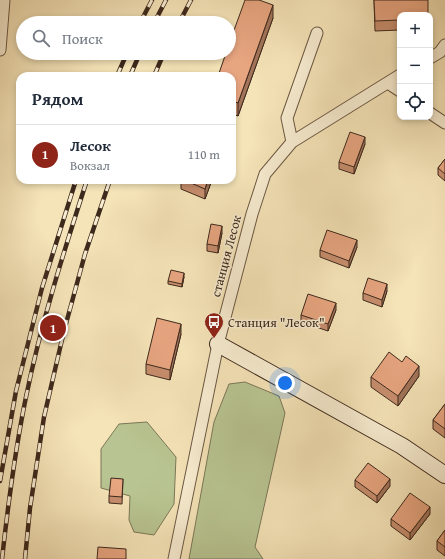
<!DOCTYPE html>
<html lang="ru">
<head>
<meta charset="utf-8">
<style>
	body { margin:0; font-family:"Gentium Book Plus",serif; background:#f2f2f3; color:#1f2937 }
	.controls { position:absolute; right:12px; top:12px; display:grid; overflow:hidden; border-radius:8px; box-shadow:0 2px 6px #0003 }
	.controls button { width:36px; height:36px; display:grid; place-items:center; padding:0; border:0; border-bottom:1px solid #e0e1e3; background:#fff; color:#1f2937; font:20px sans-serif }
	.you { position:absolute; left:285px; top:383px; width:14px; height:14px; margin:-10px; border:3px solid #fff; border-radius:50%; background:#1a73e8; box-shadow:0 0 0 6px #1a73e833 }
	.badge { display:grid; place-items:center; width:26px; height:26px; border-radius:50%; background:#8f2418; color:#fff; font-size:13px; font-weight:700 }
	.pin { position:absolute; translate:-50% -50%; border:2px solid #fff; box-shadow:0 1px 4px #0006 }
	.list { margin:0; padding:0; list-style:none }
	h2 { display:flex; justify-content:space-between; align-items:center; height:52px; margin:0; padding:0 16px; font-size:17px }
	h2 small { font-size:13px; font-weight:400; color:#747a83 }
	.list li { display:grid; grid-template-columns:26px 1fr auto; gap:12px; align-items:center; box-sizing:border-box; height:60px; padding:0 16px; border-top:1px solid #e0e1e3 }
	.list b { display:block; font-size:15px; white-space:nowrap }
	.list p { margin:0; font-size:13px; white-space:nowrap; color:#747a83 }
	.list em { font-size:13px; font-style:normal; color:#747a83 }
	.icon { flex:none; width:22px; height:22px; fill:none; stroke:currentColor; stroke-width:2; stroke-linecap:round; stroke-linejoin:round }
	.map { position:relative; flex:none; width:445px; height:559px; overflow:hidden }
	.search { position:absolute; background:#fff; box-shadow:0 2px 6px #0003; left:16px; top:16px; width:220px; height:44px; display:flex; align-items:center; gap:10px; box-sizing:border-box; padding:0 14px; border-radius:22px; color:#747a83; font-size:15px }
	.panel { position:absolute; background:#fff; box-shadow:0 2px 6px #0003; left:16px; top:72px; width:220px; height:112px; border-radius:12px }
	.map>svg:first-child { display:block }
</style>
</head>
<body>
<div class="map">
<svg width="445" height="559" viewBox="0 0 445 559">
	<rect width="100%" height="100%" fill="#f5e4b8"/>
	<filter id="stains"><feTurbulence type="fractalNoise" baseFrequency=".005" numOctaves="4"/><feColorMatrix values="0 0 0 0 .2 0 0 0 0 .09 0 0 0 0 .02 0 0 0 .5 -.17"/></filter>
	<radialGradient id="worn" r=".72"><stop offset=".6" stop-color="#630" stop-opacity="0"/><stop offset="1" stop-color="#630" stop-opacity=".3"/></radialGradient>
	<path fill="#b8c592" stroke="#7b7758" d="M245,382l34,14 6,17 -30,134 8,12h-74l25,-137 15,-38z
		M147,422l29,35 -2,47 -20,31 -20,-3 -5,-12 1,-24 -29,-8v-39l18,-25z"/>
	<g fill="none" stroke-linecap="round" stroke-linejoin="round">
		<defs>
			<path id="street" d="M0,50l4,-50
				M430,58l10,-6 5,-7
				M388,83l12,8
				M430,113l15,10
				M292,142l-5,-24 30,-85
				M174,559l44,-215 34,-130 13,-40 27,-32 108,-67"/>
			<path id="secondary" d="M218,344l184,102 43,29"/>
		</defs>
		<use href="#street" stroke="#6c5844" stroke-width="13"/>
		<use href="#secondary" stroke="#3e291d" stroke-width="18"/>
		<use href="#street" stroke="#f8edd1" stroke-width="11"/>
		<use href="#secondary" stroke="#f8edd1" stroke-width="16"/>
		<defs>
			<path id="rail" d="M140,23l12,-23
				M154,23l12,-23
				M179,23l12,-23
				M117,76l10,-23
				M130,76l10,-23
				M154,76l10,-23
				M0,481l16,-90 26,-103 34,-108
				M2,559c6,-54 13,-109 24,-162 15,-74 38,-146 61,-217
				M25,559l5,-51 14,-91 20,-86 21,-77 25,-74"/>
		</defs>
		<use href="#rail" stroke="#3e291d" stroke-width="4.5"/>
		<use href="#rail" stroke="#f8edd1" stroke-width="3" stroke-dasharray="9" stroke-linecap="butt"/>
	</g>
	<path fill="#c78e6e" stroke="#3e291d" d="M374,0h54l-28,15v15l-25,1z
		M273,18l-35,98 -6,-2v-38z
		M365,144l-11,30 -15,-5v-7z
		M445,159v22l-7,-6v-7z
		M181,180h31l-7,19 -24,-10z
		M222,233l-4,20 -11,-2v-7z
		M357,247l-8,21 -29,-11v-7z
		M184,277l-2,10 -14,-3v-3z
		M387,291l-5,16 -19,-7v-7z
		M336,310l-8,21 -27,-9v-7z
		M181,334l-11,46 -24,-6v-10z
		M419,376l-21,30 -27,-19v-10z
		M445,404v34l-12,-9v-9z
		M123,479l-1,25 -13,-1v-7z
		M355,480l35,6 -13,17 -22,-16z
		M430,514l-20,26 -19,-14v-7z
		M445,530v26l-8,-6v-9z"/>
	<path fill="#a2745a" stroke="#3e291d" d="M273,5v13l-35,98v-13z
		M365,137v7l-11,30v-7z
		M208,180h4l-7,19v-10z
		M222,226v7l-4,20v-7z
		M357,240v7l-8,21v-7z
		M184,273v4l-2,10v-3z
		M387,284v7l-5,16v-7z
		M336,303v7l-8,21v-7z
		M181,324v10l-11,46v-10z
		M419,366v10l-21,30v-10z
		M390,479v7l-13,17v-7z
		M430,507v7l-20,26v-7z"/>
	<path fill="#e7a580" stroke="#3e291d" d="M245,0h14l14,5 -35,98 -6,-2v-25h-14l8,-23h3v-9z
		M374,0h54v15h-28v5l-25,1z
		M350,132l15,5 -11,30 -15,-5z
		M445,159v15l-7,-6z
		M184,180h24l-3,9z
		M211,224l11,2 -4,20 -11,-2z
		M327,230l30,10 -8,21 -29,-11z
		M171,270l13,3 -2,11 -14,-3z
		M368,278l19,6 -5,16 -19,-7z
		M308,294l28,9 -8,21 -27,-9z
		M157,318l24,6 -11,46 -24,-6z
		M389,352l13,10 4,-6 13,10 -21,30 -27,-19z
		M445,404v25l-12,-9z
		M368,463l22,16 -13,17 -22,-16z
		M111,478l12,1 -1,18 -13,-1z
		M410,493l20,14 -20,26 -19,-14z
		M445,530v17l-8,-6z
		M98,547l28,2v10h-29z"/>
	<defs>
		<symbol id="bus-pin" viewBox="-11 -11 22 30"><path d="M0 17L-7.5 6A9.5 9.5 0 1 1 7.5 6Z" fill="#8f2418" stroke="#f8edd1"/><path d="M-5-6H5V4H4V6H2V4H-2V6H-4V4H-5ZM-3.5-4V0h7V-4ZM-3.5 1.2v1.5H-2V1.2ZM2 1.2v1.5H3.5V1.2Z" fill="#fff"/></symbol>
	</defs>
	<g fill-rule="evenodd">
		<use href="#bus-pin" x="203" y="311" width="22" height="30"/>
	</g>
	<g text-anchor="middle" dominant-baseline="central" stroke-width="3" stroke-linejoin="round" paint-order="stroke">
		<g font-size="13" fill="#3e291d" stroke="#f8edd1">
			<text transform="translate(226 256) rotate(-75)">станция Лесок</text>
		</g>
		<g font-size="13" fill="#3e291d" stroke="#f8edd1" text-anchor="start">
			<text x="228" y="322">Станция "Лесок"</text>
		</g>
	</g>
	<rect width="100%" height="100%" filter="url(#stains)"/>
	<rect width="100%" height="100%" fill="url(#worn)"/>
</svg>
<div class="controls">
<button>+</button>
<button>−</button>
<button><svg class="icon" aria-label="locate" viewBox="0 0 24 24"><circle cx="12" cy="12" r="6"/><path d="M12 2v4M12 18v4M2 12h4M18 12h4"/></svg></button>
</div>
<div class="you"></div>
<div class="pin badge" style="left:53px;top:328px">1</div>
<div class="search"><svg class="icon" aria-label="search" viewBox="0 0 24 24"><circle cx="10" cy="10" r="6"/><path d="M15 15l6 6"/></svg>Поиск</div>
<section class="panel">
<h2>Рядом<small></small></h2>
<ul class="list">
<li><span class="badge">1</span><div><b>Лесок</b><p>Вокзал</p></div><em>110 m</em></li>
</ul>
</section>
</div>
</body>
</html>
